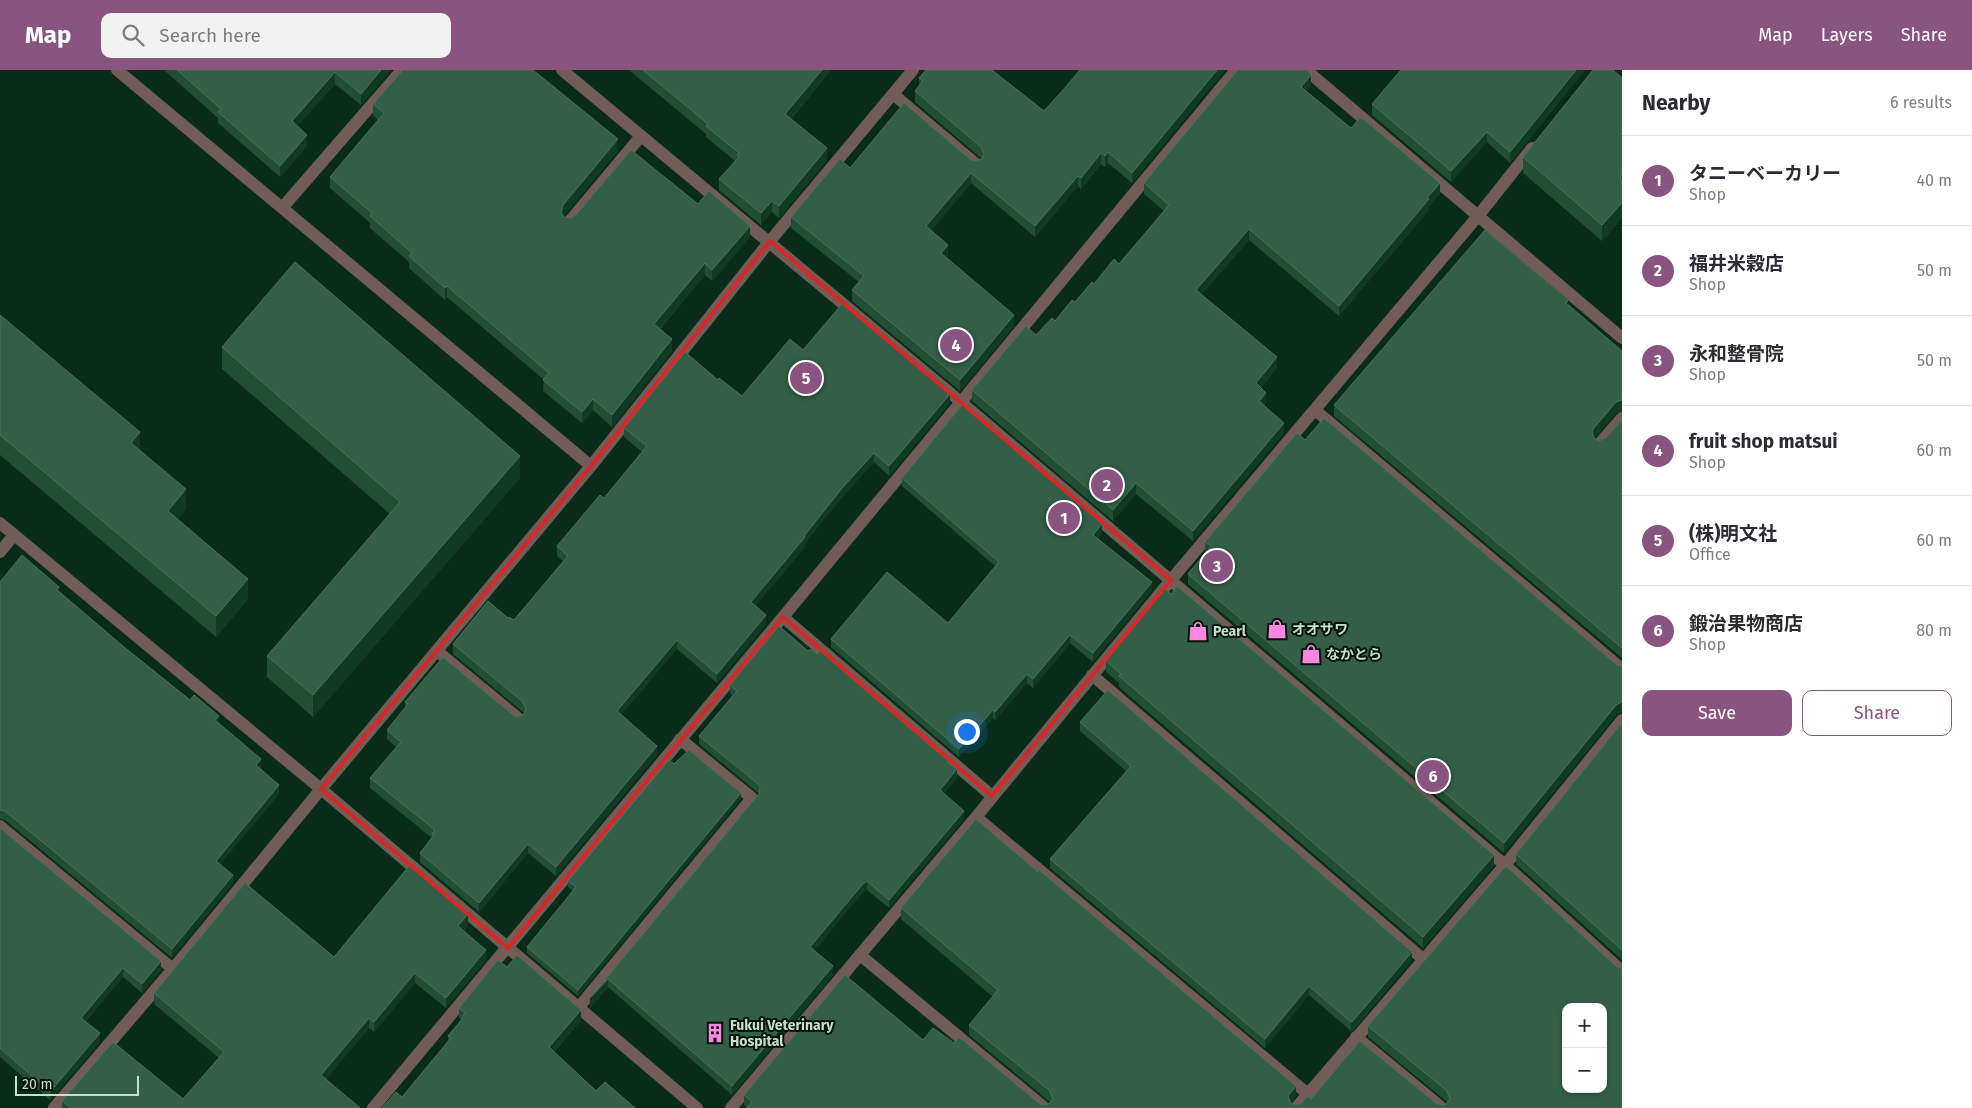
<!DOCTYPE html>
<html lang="en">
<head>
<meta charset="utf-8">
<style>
	body { margin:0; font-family:"Fira Sans","Noto Sans JP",sans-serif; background:#f2f2f3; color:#2b2b33 }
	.controls { position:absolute; right:15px; bottom:15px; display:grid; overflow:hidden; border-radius:10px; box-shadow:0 1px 4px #0004 }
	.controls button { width:45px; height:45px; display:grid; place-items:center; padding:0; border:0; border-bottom:1px solid #e1e1e2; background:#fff; color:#2b2b33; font:25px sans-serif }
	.scale { position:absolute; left:15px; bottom:12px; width:124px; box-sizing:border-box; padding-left:5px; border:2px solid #c7dfcf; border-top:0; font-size:14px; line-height:18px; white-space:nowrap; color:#c7dfcf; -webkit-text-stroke:4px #021208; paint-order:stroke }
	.you { position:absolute; left:966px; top:661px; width:18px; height:18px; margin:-12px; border:4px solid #fff; border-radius:50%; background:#1a73e8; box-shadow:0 0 0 8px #1a73e833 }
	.badge { display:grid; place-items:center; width:32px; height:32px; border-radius:50%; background:#8a5481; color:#fff; font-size:16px; font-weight:700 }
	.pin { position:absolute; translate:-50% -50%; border:2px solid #fff; box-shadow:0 1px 5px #0006 }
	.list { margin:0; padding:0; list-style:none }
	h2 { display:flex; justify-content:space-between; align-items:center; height:65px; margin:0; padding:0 20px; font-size:21px }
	h2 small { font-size:16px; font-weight:400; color:#7c7c81 }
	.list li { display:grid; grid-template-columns:32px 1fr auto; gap:15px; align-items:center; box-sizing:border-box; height:90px; padding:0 20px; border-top:1px solid #e1e1e2 }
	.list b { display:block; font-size:19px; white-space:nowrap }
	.list p { margin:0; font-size:16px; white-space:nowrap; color:#7c7c81 }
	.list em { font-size:16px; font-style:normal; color:#7c7c81 }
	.actions { display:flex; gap:10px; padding:15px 20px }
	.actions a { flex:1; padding:11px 0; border:1px solid #8a5481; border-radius:10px; text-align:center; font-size:18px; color:#8a5481 }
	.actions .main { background:#8a5481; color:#fff }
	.icon { flex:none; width:28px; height:28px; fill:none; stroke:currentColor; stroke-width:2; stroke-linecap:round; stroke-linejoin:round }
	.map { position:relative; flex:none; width:1622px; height:1038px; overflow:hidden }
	header { display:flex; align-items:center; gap:30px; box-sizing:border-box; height:70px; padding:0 25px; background:#8a5481; color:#fff }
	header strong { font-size:24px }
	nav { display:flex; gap:28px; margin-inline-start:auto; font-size:18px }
	.search { width:350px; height:45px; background:#f2f2f3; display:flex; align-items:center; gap:12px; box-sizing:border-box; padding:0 18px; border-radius:10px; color:#7c7c81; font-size:19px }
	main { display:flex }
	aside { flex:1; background:#fff }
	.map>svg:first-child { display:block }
</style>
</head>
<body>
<header>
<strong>Map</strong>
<div class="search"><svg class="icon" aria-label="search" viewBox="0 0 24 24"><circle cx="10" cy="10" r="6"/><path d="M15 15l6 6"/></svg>Search here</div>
<nav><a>Map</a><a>Layers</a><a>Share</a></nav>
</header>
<main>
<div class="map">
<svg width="1622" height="1038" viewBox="0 0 1622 1038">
	<rect width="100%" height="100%" fill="#082c19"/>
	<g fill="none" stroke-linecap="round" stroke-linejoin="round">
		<path stroke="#725c56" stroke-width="12" d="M893,24l83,70
			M569,152l72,-86
			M1600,373l22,-25
			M437,581l81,67"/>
		<path stroke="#725c56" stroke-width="12" d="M117,0l474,396
			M562,0l399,332 544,463 117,106
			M1306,0l316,268
			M282,138l120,-138
			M1315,340l307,259
			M0,453l321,266 376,319
			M0,482l14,-17
			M783,547l209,179
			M1092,605l331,284
			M976,747l332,277
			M0,756l173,143
			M860,885l185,153
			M579,937l173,-209 -72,-59
			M1356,967l86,71
			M54,1038l119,-139 148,-180 270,-323 179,-225 143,-171
			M373,1038l410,-491 453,-547
			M731,1038l245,-291 195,-237 307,-364 54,-68
			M1296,1038l209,-243 117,-145"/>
	</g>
	<path fill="#214f36" d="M164,0h227l-30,35 -26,-21 -38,42 10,20 -27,31 -62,-54v-5z
		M629,0h202l-40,49 36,41 -48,58 -7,-6 -11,13 -42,-35v-11l16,-18 -29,-24v-3z
		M1225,0l-93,113 -24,-20 -3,4 -4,-3 -20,25 -3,-3 -43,51 -64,-54 -40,48 17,25 -2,1 68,69 -54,65 -108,-90v-11l7,-8 -68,-54v-11l59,-49 121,-8 4,1 7,-2 -67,-57v-11l4,-6v-7l125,33 19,-21z
		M1585,0l-75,93 -23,-21 -36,40 -79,-67v-11z
		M1622,8v140l-20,23 -79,-68v-16z
		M1311,15l-5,6 45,37 89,66 -11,12v4l-90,106 -90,-76 -48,55 76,72 -16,21 5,15 -2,3 20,27 -91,108 -57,-47 -23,27 -141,-120v-11l64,-55 19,-14 39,-37 25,-20 45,-53 -20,-17v-11z
		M373,34l245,47 -55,65 1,1 7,1 127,-14 52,33 -38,44 -7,-6 -45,54 12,22 -60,76 -19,-17 -11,13 -39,-32 1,-11 -97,-83 -2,3 -36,-32v-6l-39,-34v-5l-40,-35v-11l48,-57 -5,-5z
		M1568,235l54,46v60l-6,2 -22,25 5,3 7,-3 16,-18v238l-288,-242v-11z
		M0,245l140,135 46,59 -8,10 70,80 -32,38 -216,-182z
		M222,277l298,131 -207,239 -46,-40v-21l123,-142 -168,-145z
		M803,280l147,53 -61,73 -15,-14 -31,34 -38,47v4l-50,59 11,18 -49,59 -40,-34 -56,66 36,40 -101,121 -28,-23 -49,59 -59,-50v-9l12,-15 -62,-50v-10l26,-31 -9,-8v-9l18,-22v-6l108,13 4,2 7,-3 -1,-2 -70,-58v-10l55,-26 6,2 49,-59 -6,-5v-10l47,-48 38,-46 -18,-15v-9l94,-48 24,16z
		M1305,370l312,225 -1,50 -112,138 -316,-269v-10l18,-22h-1v-10z
		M902,408l200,55 -4,5 54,52 -59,72 -23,-19 -37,45 -6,-5 -32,37 -2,-2 -34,39 -128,-110v-8l117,-16 47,-57 -93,-80z
		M0,512l59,9 65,56 95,76 42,44 -1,2 19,25 -59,70 13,19 -61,75 -167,-138 -5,-1z
		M808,581l140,112 9,15 -13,16 20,25 -75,89 -22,-18 -5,3 -48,58 19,24 -101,120 -124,-108 -18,20v-9l169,-204 -2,-2 -58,-48v-8l33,-40 -2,-3v-8z
		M1106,591l388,205 -71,82 -304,-261v-4l-13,-11z
		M1080,652l332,238 -59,70 -2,1 -42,-36 -44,53 -215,-180v-9l76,-88 -46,-40z
		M1622,653v237l-106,-96v-10z
		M674,694l67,35 -163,197 -51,-43v-6l46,-56 -5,-4v-6z
		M0,758l161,142 -19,23 -19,-16 -37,44 14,21 -50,58 -50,-43z
		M901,838l395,188 -5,7v1l8,1 12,-6 126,5 8,1 2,-3 -79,-65v-11l249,-59 5,141h-875l-3,-3v-10l179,-55 31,3 86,61 7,1 3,-3 -81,-67v-10l24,-28 -92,-78z
		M468,855l-4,6 22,29 -40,48 -31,-25 -41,49 -5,-4 -43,51 34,29h-298v-7l121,-2 36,-41 -65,-54v-11l180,-36z
		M507,897l74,53 -27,32 42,39 -194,6 46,-56v-5l13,-16 -2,-2v-10z"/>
	<path fill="#103a24" d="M381,0h10l-30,35v-11z
		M822,0h9l-46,55v-11z
		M1217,0h8l-93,113v-10z
		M1576,0h9l-75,93v-11z
		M335,2v12l-43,49v-12z
		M1311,5v10l-10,13v-11z
		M1487,62v10l-36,40v-11z
		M307,65v11l-27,31v-11z
		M618,69v12l-55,66 -2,-4 2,-8z
		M827,78v12l-48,58v-12z
		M1108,82v11l-3,4v-11z
		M1101,83v11l-20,25v-11z
		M971,103v10l-45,54v-11z
		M1078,106v10l-43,51v-11z
		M1440,113v11l-11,12v4l-90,106v-10l88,-108z
		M772,131v11l-11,13v-12z
		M1622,133v15l-20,23v-16z
		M750,156v11l-38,44v-11z
		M1249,159v11l-53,61v-11z
		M948,175v11l-7,7v-10z
		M705,193v12l-51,60v-11z
		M447,216v11l-2,3v-12z
		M1014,245v11l-54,65v-11z
		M672,269v12l-60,76v-12z
		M1277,287v10l-21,27v-11z
		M1266,323v10l-7,9v-11z
		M950,324v9l-61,73v-10z
		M593,329v11l-11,13v-11z
		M1622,330v11l-6,2 -22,25 -2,-6 2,-4 22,-26z
		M1284,353v10l-91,108v-10z
		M140,362v20l-9,-9z
		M874,383v9l-31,34 -38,47v4l-54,64v-9l92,-115z
		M520,386v22l-207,239v-22z
		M1136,413v11l-23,27v-11z
		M186,419v20l-18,22v-20z
		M1102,454v9l-9,10v-8z
		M248,509v20l-32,38v-21z
		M1152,512v8l-59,72v-9z
		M766,545v9l-49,59v-9z
		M1070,565v8l-37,45v-9z
		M677,570v9l-60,71v-9z
		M1027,604v9l-32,37v-8z
		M1622,632v10l-6,3 -112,138v-10l112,-138z
		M993,640v8l-34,39v-8z
		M219,646v9l-4,-5z
		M657,676v9l-101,121v-9z
		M261,689v8l-5,7v-9z
		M957,699v9l-17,21v-9z
		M279,715v9l-63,75v-8z
		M741,723v6l-163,197v-6z
		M964,741v8l-75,89v-8z
		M528,774v9l-49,59v-9z
		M1494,785v11l-71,82v-11z
		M233,805v8l-61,75v-9z
		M867,811v9l-5,3 -52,63v-9l52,-62z
		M468,844v11l-10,12v-11z
		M486,880v10l-40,48v-10z
		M1412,882v8l-61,71v-9z
		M161,891v9l-19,23v-9z
		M833,896v9l-101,120v-9z
		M123,898v9l-42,49v-8z
		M415,903v10l-41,49v-10z
		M608,909v8l-18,20v-9z
		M1309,916v9l-44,53v-9z
		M581,940v10l-32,37v-10z
		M369,948v10l-48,57v-10z
		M100,963v9l-50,58v-8z
		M1296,1016v10l-8,10v-10z"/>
	<path fill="#335e47" stroke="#4a725c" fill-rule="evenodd" d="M177,0h204l-20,24 -26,-22 -43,49 15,14 -27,31 -62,-54 3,-3z
		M403,0h130l85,69 -55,66 -2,8 3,4 7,1 4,-2 56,-66 67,54 11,-13 41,35 -38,44 -7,-7 -51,61 18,15 -60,76 -19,-16 -11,13 -39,-32 6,-7 -102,-87 -2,2 -36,-32 3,-3 -42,-37 2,-3 -42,-36 54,-64 -11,-9z
		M643,0h179l-37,44 42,34 -48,58 -7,-5 -11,12 -42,-34 20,-22 -2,-2 2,-2 -33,-27 2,-2z
		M926,0h66l52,41 19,-21 17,-20h137l-85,103 -24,-21 -3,4 -4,-3 -20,25 -3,-2 -43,50 -64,-53 -45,53 22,19 -7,8 73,62 -54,65 -108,-90 12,-14 -73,-59 49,-58 10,9 54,-65 67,57 4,1 7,-2 2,-5 -3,-7 -66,-56 8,-10 -4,-3z
		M1238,0h69l4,5 -10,12 50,41 10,-11 79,66 -13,15 2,1 -90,107 -90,-77 -53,61 81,67 -21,26 10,10 -7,8 25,22 -91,108 -57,-48 -23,27 -141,-120 54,-64 10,9 16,-17 3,3 17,-21 3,2 17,-20 2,2 20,-25 5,5 50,-59 -25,-22z
		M1401,0h175l-66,82 -23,-20 -36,39 -79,-67z
		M1593,0h20l9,8v97l-2,2 2,5v21l-20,22 -79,-68z
		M1485,160l83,71 -2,2 56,48v49l-6,2 -22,26 -2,4 2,6 5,3 7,-3 16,-18v228l-288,-243z
		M295,192l225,194 -207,239 -46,-39 133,-154 -178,-155z
		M842,234l108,90 -61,72 -15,-13 -31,34 -39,49 1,1 -54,65 15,13 -49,59 -40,-34 -60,71 40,35 -101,121 -28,-23 -49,59 -59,-50 14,-18 -2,-1 3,-4 -65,-52 31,-36 -14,-12 21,-26 -3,-2 38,-45 70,58 4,2 7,-3 2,-5 -3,-7 -70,-58 35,-43 20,17 1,-1 5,3 54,-64 -11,-10 43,-51 4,3 43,-52 -23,-18 61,-76 33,28 1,-2 23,18 48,-57 13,11z
		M0,245l140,117 -9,11 55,46 -18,22 80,68 -32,37 -216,-181z
		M962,335l140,119 -9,11 59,47 -59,71 -23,-18 -37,44 -6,-5 -32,38 -2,-2 -34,39 -128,-110 56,-67 61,51 51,-61 -97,-84z
		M1324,348l293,247 5,1v36l-6,3 -112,138 -316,-269 23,-28 -6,-4 92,-109 8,7z
		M22,485l37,32 -2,3 67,57 66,53 4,-5 25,21 -4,4 46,39 -5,6 23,20 -63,76 17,14 -61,74 -167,-138 -5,-1v-228z
		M1177,516l317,269 -71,82 -304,-261 2,-2 -15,-13 59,-72 6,5z
		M779,556l29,25 2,-2 7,5 3,-3 128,110 -1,1 10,7 -17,21 24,21 -75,89 -22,-19 -5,4 -52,62 23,19 -101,120 -124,-107 -18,19 169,-204 1,-7 -3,-4 -58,-47 38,-45 -7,-6z
		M1108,620l304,262 -59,69 -2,1 -42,-36 -44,53 -215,-180 81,-93 -51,-44z
		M1622,653v227l-106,-96z
		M689,680l52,43 -163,197 -51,-43 49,-60 -8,-6 101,-121 5,4z
		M976,749l62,53 1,-2 257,216 -8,10 3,8 8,1 9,-9 3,3 49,-58 77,63 8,1 5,-6 -3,-8 -79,-65 138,-160 111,101 5,1v140h-875l5,-6 -8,-7 101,-120 78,65 10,-12 21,15 5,-6 81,67 7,1 6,-5 -3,-9 -81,-66 29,-35 -97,-82zM1566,937h37v82h-37z
		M0,758l161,133 -19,23 -19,-16 -42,50 19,15 -50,59 -50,-44z
		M410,795l58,49 -10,12 28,24 -40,48 -31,-25 -41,49 -5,-4 -48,57 39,33h-290v-1l-8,-6 51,-59 70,57 41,-47 -70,-59 91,-110 89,74z
		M517,885l64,55 -32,37 47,44 9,-9 30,26h-253l14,-16 6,5 49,-59 -3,-2 15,-18 -1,-1 3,-4 -6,-5 39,-48 9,7z"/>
	<path fill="none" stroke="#d62828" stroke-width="4" stroke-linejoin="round" d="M770,171l401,339 -179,216 -209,-179 -275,331 -187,-159 270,-323z"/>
	<defs>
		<symbol id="shop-bare" viewBox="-9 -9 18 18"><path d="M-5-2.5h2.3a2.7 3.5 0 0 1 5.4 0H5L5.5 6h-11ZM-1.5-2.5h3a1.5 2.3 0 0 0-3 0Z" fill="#fd86e1" stroke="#021208" stroke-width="2.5" paint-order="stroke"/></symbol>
		<symbol id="building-bare" viewBox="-9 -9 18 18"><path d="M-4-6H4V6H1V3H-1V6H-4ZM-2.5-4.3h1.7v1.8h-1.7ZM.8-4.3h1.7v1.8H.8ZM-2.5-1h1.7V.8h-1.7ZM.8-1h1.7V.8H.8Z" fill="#fd86e1" stroke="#021208" stroke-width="2.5" paint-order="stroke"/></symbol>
	</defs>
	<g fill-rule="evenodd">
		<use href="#shop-bare" x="1263" y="545" width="28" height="28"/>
		<use href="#shop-bare" x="1184" y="547" width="28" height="28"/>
		<use href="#shop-bare" x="1297" y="570" width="28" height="28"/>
		<use href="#building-bare" x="701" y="949" width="28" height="28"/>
	</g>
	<g text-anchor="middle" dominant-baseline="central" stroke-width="4" stroke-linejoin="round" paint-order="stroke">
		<g font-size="14" font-weight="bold" fill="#c7dfcf" stroke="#021208" text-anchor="start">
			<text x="1292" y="559">オオサワ</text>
			<text x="1213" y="561">Pearl</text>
			<text x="1326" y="584">なかとら</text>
			<text x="730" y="955">Fukui Veterinary<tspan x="730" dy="16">Hospital</tspan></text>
		</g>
	</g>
</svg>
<div class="controls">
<button>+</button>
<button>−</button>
</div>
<div class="scale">20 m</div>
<div class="you"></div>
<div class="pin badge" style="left:1064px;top:448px">1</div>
<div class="pin badge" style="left:1107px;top:415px">2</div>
<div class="pin badge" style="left:1217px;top:496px">3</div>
<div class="pin badge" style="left:956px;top:275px">4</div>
<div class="pin badge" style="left:806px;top:308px">5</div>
<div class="pin badge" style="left:1433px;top:706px">6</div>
</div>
<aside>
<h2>Nearby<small>6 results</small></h2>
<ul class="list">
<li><span class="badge">1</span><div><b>タニーベーカリー</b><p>Shop</p></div><em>40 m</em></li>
<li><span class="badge">2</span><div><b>福井米穀店</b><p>Shop</p></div><em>50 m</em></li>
<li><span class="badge">3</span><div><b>永和整骨院</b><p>Shop</p></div><em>50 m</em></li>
<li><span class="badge">4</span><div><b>fruit shop matsui</b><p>Shop</p></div><em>60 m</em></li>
<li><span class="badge">5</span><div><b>(株)明文社</b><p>Office</p></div><em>60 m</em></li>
<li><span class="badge">6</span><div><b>鍛治果物商店</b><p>Shop</p></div><em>80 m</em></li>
</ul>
<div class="actions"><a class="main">Save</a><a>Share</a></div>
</aside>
</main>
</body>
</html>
